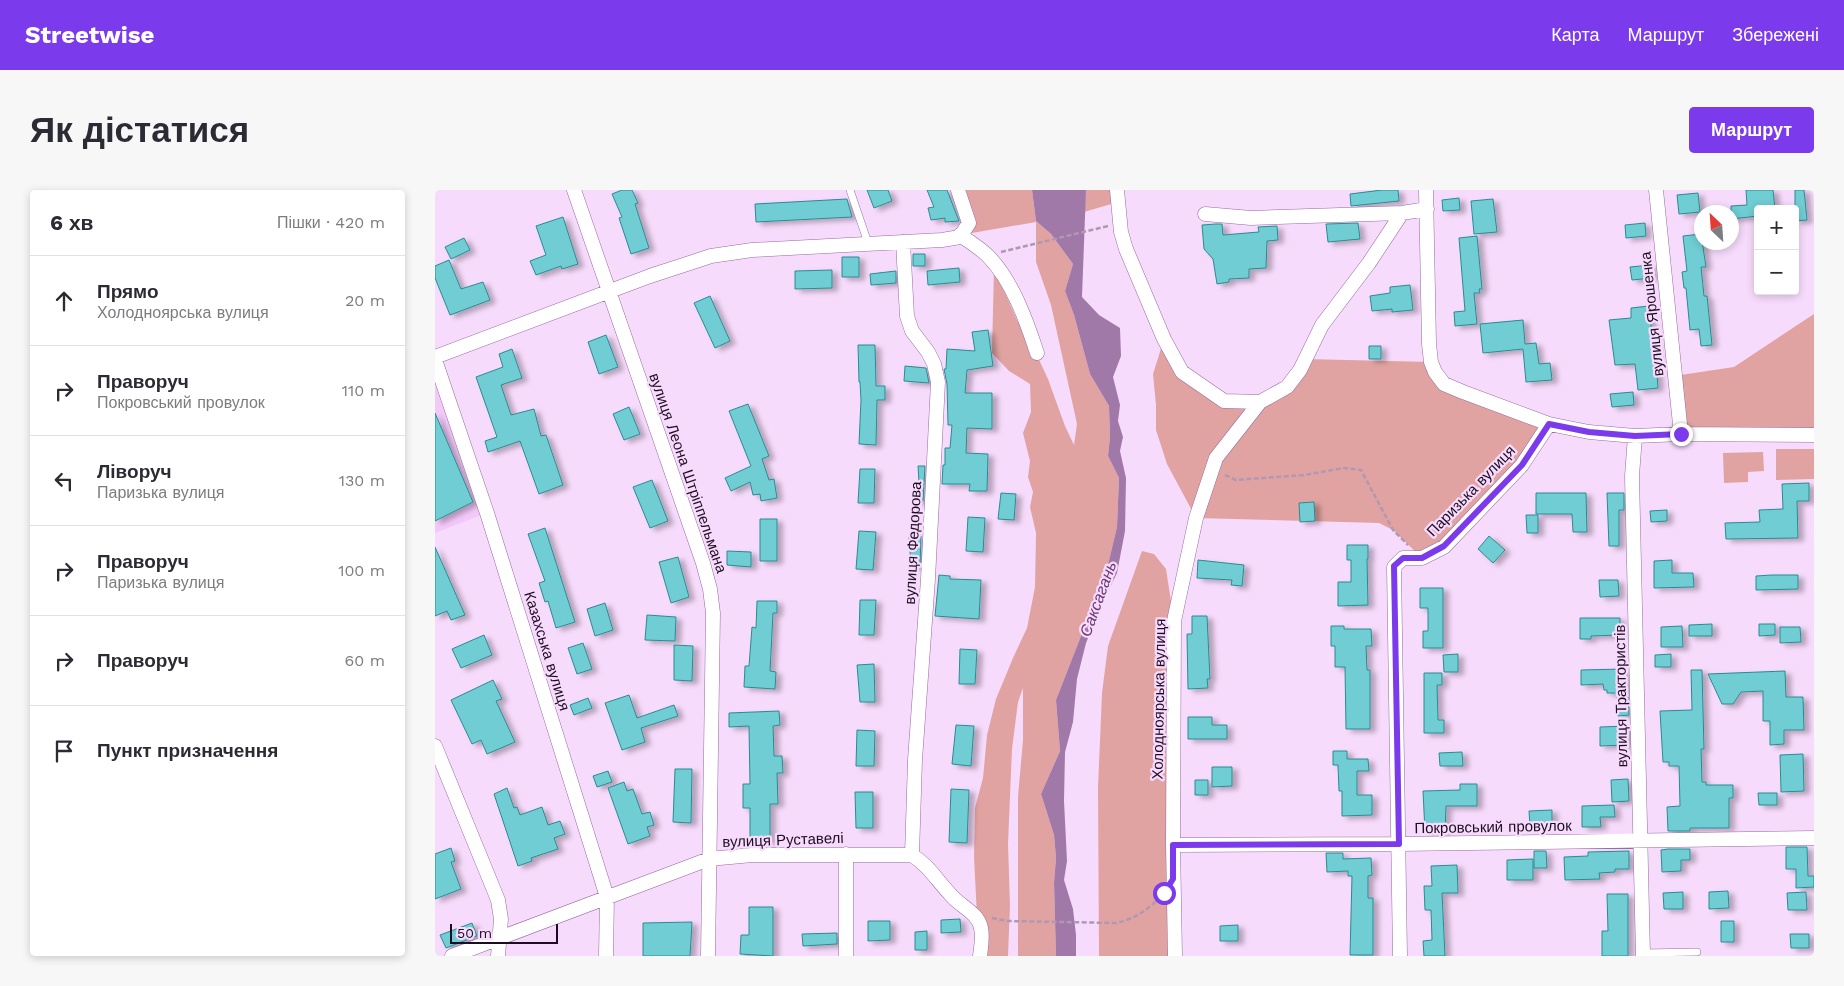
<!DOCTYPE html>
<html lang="uk">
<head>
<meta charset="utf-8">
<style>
	body { margin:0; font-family:"Work Sans",sans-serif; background:#f7f7f7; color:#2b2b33 }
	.controls { position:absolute; right:15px; top:15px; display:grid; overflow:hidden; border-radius:5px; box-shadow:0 2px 8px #0003 }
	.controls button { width:45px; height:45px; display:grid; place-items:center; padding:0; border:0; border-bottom:1px solid #e1e1e2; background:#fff; color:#2b2b33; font:25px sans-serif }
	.compass { position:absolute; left:1259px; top:15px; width:45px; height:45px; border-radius:50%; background:#fff; box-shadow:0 2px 8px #0003; rotate:335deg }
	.scale { position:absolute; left:15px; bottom:12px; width:108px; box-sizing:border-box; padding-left:5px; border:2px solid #1e0d21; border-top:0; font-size:14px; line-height:18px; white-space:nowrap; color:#1e0d21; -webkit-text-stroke:4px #f7dbfc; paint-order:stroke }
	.stop { position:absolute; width:15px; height:15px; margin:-11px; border:4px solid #7c3aed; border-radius:50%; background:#fff }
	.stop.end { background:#7c3aed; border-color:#fff; box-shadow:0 1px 5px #0008 }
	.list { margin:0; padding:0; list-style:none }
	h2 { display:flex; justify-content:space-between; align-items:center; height:65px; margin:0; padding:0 20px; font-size:21px }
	h2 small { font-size:16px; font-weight:400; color:#7c7c81 }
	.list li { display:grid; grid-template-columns:32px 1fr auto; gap:15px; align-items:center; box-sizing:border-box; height:90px; padding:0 20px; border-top:1px solid #e1e1e2 }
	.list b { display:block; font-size:19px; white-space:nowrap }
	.list p { margin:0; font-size:16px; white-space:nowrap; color:#7c7c81 }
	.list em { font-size:16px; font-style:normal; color:#7c7c81 }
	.icon { flex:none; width:28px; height:28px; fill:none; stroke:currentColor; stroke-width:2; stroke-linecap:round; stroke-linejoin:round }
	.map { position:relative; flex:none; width:1379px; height:766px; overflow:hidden; border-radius:5px }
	header { display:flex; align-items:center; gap:30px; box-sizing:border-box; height:70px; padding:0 25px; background:#7c3aed; color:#fff }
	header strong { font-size:24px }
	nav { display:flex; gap:28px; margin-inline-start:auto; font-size:18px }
	.intro { display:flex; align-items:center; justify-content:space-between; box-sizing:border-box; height:120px; padding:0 30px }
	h1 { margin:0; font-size:35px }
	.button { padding:12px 22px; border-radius:5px; background:#7c3aed; color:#fff; font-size:18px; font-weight:700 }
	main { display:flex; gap:30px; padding:0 30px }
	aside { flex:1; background:#fff; border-radius:5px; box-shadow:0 2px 8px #0003 }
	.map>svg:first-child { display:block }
</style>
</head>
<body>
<header>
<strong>Streetwise</strong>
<nav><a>Карта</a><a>Маршрут</a><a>Збережені</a></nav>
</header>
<div class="intro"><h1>Як дістатися</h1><a class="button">Маршрут</a></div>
<main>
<aside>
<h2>6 хв<small>Пішки · 420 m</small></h2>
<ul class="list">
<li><svg class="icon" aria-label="ahead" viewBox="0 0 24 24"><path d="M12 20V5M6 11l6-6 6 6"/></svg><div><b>Прямо</b><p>Холодноярська вулиця</p></div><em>20 m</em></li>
<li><svg class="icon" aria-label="right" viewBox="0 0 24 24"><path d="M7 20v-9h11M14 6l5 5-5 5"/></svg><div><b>Праворуч</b><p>Покровський провулок</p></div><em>110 m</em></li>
<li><svg class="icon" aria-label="left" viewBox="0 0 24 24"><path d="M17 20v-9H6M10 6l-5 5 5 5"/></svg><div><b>Ліворуч</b><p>Паризька вулиця</p></div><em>130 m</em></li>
<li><svg class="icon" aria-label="right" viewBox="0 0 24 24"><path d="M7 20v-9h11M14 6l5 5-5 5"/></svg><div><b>Праворуч</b><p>Паризька вулиця</p></div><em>100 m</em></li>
<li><svg class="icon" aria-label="right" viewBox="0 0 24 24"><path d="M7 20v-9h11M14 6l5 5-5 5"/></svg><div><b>Праворуч</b></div><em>60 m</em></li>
<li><svg class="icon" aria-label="arrive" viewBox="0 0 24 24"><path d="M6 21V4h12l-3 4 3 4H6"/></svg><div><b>Пункт призначення</b></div></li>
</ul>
</aside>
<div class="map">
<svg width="1379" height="766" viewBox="0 0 1379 766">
	<defs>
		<filter id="shadow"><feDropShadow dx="5.5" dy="3" stdDeviation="2.5" flood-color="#0004"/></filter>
	</defs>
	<rect width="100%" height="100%" fill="#f7dbfc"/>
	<path fill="#f3c9fa" d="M0,170l52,153 -52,20z"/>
	<path fill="#e1a3a1" d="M523,0h74l4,31 15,13 22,30 -8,27 9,24 16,59 19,32 1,31 -2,19 11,22 -2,49 -10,42 -14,30 -12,37 -25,64 4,51 -19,43 13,41 2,23 -2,25 2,73h-38v-159l5,-57v-52l-5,14 -6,47 -4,95 2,62 -2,50h-28l-6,-21 3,-18 -3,-60 1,-49 8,-30 4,-43 9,-36 17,-41 14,-30 8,-41 1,-54 -6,-26 3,-15 -5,-15 2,-16 -7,-28 8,-21 -1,-28 -21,-13 -17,-18 2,-85 23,52 16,27 15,32 17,47 9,19 3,-21 -26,-119 -15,-43v-40l-76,13 9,-12z
		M651,0h31l1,12 -34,10z
		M1379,124v121l-133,-1 -7,-58 60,-9z
		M729,149l18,33 42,29 36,1 27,-15 18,-28 126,3 4,10 114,52 -105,123 -22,11 -29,-28 -14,-7 -183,-5 -29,-54 -11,-34v-25l-3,-31z
		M1341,259h38v30l-38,1z
		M1328,262l1,19 -16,1v10l-24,1 -1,-30z
		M707,361l12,3 12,15 8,52 1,335h-76l-1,-168 4,-95 6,-47z"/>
	<path fill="#a179a8" d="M597,0h54l-4,107 17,18 21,13 1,28 -8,21 7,28 -2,16 5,16 -3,14 6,27 -1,53 -8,42 -14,29 -17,41 -9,36 -4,43 -8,30 -1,49 3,60 -3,19 9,29 3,26v21h-20l-2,-73 2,-25 -2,-23 -13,-41 19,-43 -4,-51 25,-64 12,-37 14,-30 10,-42 2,-49 -11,-22 2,-19 -1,-31 -19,-32 -16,-59 -9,-24 8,-27 -22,-30 -15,-13z"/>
	<path fill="#70cdd3" stroke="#288c92" filter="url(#shadow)" d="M187,0h10l6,13 -3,1 14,44 -18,6 -12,-36 3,-1 -10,-23z
		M432,0h21l4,11 -18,7z
		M492,0h20l12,31 -14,1v-4l-14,2 -3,-12 6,-1z
		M947,0h16l1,11 -48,5 -1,-12z
		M1311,0h27l2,19h-17v7l-27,3v-13l16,-1z
		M1360,0h9l3,30 -12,1z
		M1263,3l2,19 -21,2 -2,-19z
		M1024,8l1,12 -17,1 -1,-11z
		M412,9l5,18 -96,5 -1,-18z
		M1058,9l4,33 -23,2 -3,-33z
		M128,27l15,47 -16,5 -1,-3 -25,9 -6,-14 16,-6 -10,-29z
		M923,33l2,16 -32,3 -2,-18z
		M1210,33l1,13 -20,2 -1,-13z
		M781,34h6l1,11 36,-3 -1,-5 19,-1 1,14 -11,1 -1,27 -17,1v9l-20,1v3l-12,2 -4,-25 -9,-10 -2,-24z
		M1266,44l5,33h-5l3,29h3l5,49 -11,1 -2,-17 -9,1 -4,-42h-2l-2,-16 5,-1 -4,-35z
		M1042,46l5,53h-3l1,4h-6l3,31 -22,2 -1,-14 11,-1 -6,-73z
		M29,48l6,12 -19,9 -6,-12z
		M478,64h12v12h-12z
		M407,67h17v20h-17z
		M14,70l12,29 22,-7 7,18 -40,15 -15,-37v-12z
		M1216,75l1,13 -20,2 -2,-13z
		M524,78l1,14 -32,3 -1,-14z
		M397,80v18l-37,1v-18z
		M461,81v12l-25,2 -1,-11z
		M975,95l3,25 -21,2v-3l-20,2 -2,-15 20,-3v-6z
		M275,106l20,45 -15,7 -21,-45z
		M1214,116l3,29 2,-1 4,54 -20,2 -3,-26 -20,1 -6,-45 22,-2v-10z
		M1088,130l2,24 11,-1 3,21 11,-1 2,17 -26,2 -3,-33 -40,4 -3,-29z
		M553,140l5,36 -26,4 -2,23h27v36l-25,-1 -1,25 22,1 -1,37h-18l1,-7h-28l1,-19h2v-17h5l2,-23h-4l-1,-41 -3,-15h2l1,-20 28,2 -3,-19z
		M171,145l12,32 -19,7 -11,-32z
		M423,155h17l1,41h9v14h-8l-1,45 -17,-1 2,-44 -1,-18h-1z
		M934,156h12v13h-12z
		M77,159l10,29 -21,7 10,30 23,-6 7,27 5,-1 17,50 -24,9 -19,-53 -32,11 -3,-11 12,-4 -21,-60 27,-10 -4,-13z
		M470,176l21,2 3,15 -25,-2z
		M1198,202l1,13 -22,2 -2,-13z
		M313,214l21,52 -7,3 7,21 5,-1 3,19 -16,3 -1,-7 -7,1 -3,-13 -19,9 -6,-13 26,-12 -22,-55z
		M194,217l11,27 -16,6 -11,-26z
		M0,223l38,89 -38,19z
		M483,276h7l-2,35h-10v-19h6z
		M425,279h15l-1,34h-16z
		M217,290l16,41 -18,7 -17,-41z
		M1374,293v18h-12l1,37 -72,1 -1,-16 35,-1 -1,-12 24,-1 -1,-25z
		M566,303l15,1 -2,26 -16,-1z
		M1101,303h50l1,39h-14l-1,-18h-36z
		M1172,303h17v17h-5v36h-10z
		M879,312l1,19 -15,1 -1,-19z
		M1232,320v11l-16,1 -1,-11z
		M1091,325h12v18h-11z
		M533,327l17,1 -2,34 -17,-1z
		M325,329h17v42h-17z
		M110,338l30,94 -19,6 -8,-27 -3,1 -6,-19 6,-2 -17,-47z
		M424,341l17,1 -3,38 -17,-1z
		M486,346l-1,30 -9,1 -2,-30z
		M1054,346l16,14 -12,13 -15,-14z
		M912,355h21v14h-1l1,46 -30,1v-24h13v-22h-4z
		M0,357l30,68 -14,5 -4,-9 -12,5z
		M292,361l24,1v15l-24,-2z
		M243,367l11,40 -18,6 -12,-41z
		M763,370l46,5 -2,21 -11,-1 1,-5 -35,-2z
		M1237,370v13h21l1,14 -40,1v-27z
		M504,385l11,1v3l31,1 -2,39 -44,-3z
		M1337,385h26v14l-42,1v-14z
		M1164,390h19l1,16 -19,1z
		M985,398h23v60h-20v-17h5v-23h-8z
		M425,410h16l-2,35h-15z
		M322,411h20v12h-4l-3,58 6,1 -1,17 -31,-2 1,-21h4l3,-39 4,1z
		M170,413l8,27 -18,6 -8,-27z
		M212,425l29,2 -1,24 -30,-1z
		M757,426h15l3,63h-3l1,9 -20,1 -1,-55h5z
		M1145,428h40v17l-29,1v3h-11z
		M1277,434v12h-23v-11z
		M1324,434h16v11l-16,1z
		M896,436h13v3h27l1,17h-6l1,24h3v59h-24l-1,-62h-10v-21h-4z
		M1247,436l1,21h-22v-20z
		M1345,437h20l1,15 -21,1z
		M49,445l8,20 -31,13 -9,-19z
		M148,453l9,26 -15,5 -9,-26z
		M239,455l19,1 -1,35 -18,-1z
		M525,459l17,1 -2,34h-16z
		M1023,464v18h-14l-1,-17z
		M1236,464v13h-16v-12z
		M439,474l1,38h-15l-3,-37z
		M1189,479l1,24h-18v-3h-3l-1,-6 -22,1v-15z
		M1256,480h11l2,79h-3l1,33h4v3h27v13h-4v30h-39v3h-22l-1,-24 13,-1 -1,-40h-10v-4h-6l-3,-51 32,-1z
		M1350,481l1,26h17l1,33h-20v14l-14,1v-24h-7v-30l-22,1 -8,12h-11l-14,-30z
		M989,483h18v12h-5l1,35h6v13h-20z
		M58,490l9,19 -6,2 19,41 -28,12 -6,-14 -9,4 -21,-44z
		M194,505l8,23 37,-13 4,11 -37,12 4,14 -23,8 -17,-47z
		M1182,507h11l1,18 -11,1z
		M153,508l4,10 -18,7 -4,-10z
		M344,521l1,14 -7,1 1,30h8l1,17h-6l1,31h-8v37h-20v-33h-7v-24h7l-1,-58 -20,1v-14z
		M753,527h24v8h15v14h-39z
		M521,535l18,1 -3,40 -19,-2z
		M1192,536v19l-27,1v-19z
		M422,540l18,1 -1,35h-18z
		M898,561h14v8h21l1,12h-12v24h15v20l-30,1v-25h-3l-1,-26h-5z
		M1027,562l1,14h-23l-1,-13z
		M1368,564l1,37 -23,1 -1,-37z
		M777,577h20v19l-20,1z
		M240,579h17l-1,54 -18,-1z
		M173,581l4,11 -15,5 -4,-11z
		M1193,589l1,22 -17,1 -1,-22z
		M760,590h13v15h-13z
		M189,592l3,9 6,-2 9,25 8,-2 4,13 -7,2 3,9 -22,8 -20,-56z
		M1025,594h17v22h-31l-1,26h-20l-2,-41 37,-1z
		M72,598l7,20 3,-1 3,8 22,-8 6,18 12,-4 5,13 -11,4 4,11 -27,9 1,3 -14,5 -24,-72z
		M516,599l18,1 -2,53 -18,-1z
		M420,602h18v36h-17z
		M1323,603h19v12h-18z
		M1179,615l1,12h-15l1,10h-19v-21z
		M1117,620v17h-22l-1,-16z
		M1351,657h21l1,29h6v11l-18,1v-19h-10z
		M16,658l4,13 -4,1 10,27 -26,10v-45z
		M1233,659h22v11h-9v11l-19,1 -1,-22z
		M1099,661h12l1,17h-13z
		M1194,661v18h-14v3l-16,1 1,6 -35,1 -1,-23 24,-1v-4z
		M891,663h17v6l28,-1 1,17 -4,1v22h5v57h-23l2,-79h-4v-5l-21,1z
		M1098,669v21h-26v-20z
		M1022,675l1,28h-16l3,63h-21l-1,-15 9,-1 -1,-30h-6l-1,-24h8l-1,-20z
		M1293,701l1,17 -20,1v-17z
		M1248,702v17h-19l-1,-16z
		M1371,702l1,18h-19l-1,-17z
		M1172,704h21v62h-26v-25h6z
		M314,717h24v49l-33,-2 1,-19h8z
		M525,729l1,13 -20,1v-13z
		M433,731h22v19l-22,1z
		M1286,731h13v21h-13z
		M257,732l-2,34h-47v-33z
		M37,733l5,13 -31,12 -6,-13z
		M803,735v16h-18v-15z
		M492,741v19h-12v-18z
		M402,743v11l-34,2 -1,-12z
		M1355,744h19v14h-18z"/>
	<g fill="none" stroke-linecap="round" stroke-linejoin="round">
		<defs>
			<path id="service" d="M415,0l18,53
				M1208,763l54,-1"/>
			<path id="minor" d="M139,0l129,373 7,26 3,24 -5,343
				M682,0l4,42 5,17 38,90 18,33 42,29 36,1 27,-15 13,-17 22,-45 47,-62 33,-50
				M991,0l3,154 2,18 4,10 9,12 19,8 86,32 40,8 46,4 46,-2 133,1
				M1221,0l25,244
				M770,24l46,4 151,-5 25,-4
				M525,45c10,7 20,13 28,21 24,24 39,66 49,97
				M468,52l4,74 5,15 16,21 6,12 4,18 -10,197 -13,181 -3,95
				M0,167l215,-81 61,-20 41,-6 190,-10 18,-3 9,-14 -11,-33
				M0,170l52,153 120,384 -1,59
				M1200,246l-3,40 11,480
				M0,556l63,154 3,19 -3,37
				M738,655l225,-1 416,-6
				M17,766l257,-97 43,-4h160c17,11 24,24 38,39 9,12 28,18 31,34 2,9 0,20 -1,28
				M411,766v-102
				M740,766l-2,-111 1,-224 22,-103 20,-60 44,-56
				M965,766l-6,-389 9,-9h19l22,-11 78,-82 27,-41"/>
		</defs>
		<use href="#service" stroke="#966c9e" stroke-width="8"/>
		<use href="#minor" stroke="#966c9e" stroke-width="15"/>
		<path stroke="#b098b5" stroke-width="2.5" stroke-dasharray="5 2.5" stroke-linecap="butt" d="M566,62l107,-26
			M790,285l11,5 68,-5 40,-7 17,2 32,60 15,15
			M557,728l15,3 109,2c18,-4 32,-13 44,-26"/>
		<use href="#service" stroke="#fff" stroke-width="7"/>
		<use href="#minor" stroke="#fff" stroke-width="14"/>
	</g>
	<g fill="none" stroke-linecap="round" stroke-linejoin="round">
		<path stroke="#7c3aed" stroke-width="6" d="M729,703l9,-14v-34l226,-1 -5,-278 9,-8h19l22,-12 78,-81 27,-41 40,8 46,4 46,-2"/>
	</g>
	<g text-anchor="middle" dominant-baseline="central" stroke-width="4.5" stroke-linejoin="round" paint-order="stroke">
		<g font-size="15" fill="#1e0d21" stroke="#f7dbfc">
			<text transform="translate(1217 124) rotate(-96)">вулиця Ярошенка</text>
			<text transform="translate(253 283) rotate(71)">вулиця Леона Штріппельмана</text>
			<text transform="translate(1036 301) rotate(-46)">Паризька вулиця</text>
			<text transform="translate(478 353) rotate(-87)">вулиця Федорова</text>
			<text transform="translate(112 461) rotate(73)">Казахська вулиця</text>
			<text transform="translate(1186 506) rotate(-91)">вулиця Трактористів</text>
			<text transform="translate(724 509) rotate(-89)">Холодноярська вулиця</text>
			<text transform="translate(1058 637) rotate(-1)">Покровський провулок</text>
			<text transform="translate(348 650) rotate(-2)">вулиця Руставелі</text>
		</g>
		<g font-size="16" font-style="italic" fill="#6b3874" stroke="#f7dbfc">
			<text transform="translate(663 409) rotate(-70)">Саксагань</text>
		</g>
	</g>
</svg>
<div class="controls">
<button>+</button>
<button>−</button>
</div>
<svg class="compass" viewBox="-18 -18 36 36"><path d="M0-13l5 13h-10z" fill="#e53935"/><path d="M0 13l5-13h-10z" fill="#7c7c81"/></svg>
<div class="scale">50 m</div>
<div class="stop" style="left:729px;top:703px"></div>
<div class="stop end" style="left:1246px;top:244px"></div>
</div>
</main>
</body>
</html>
